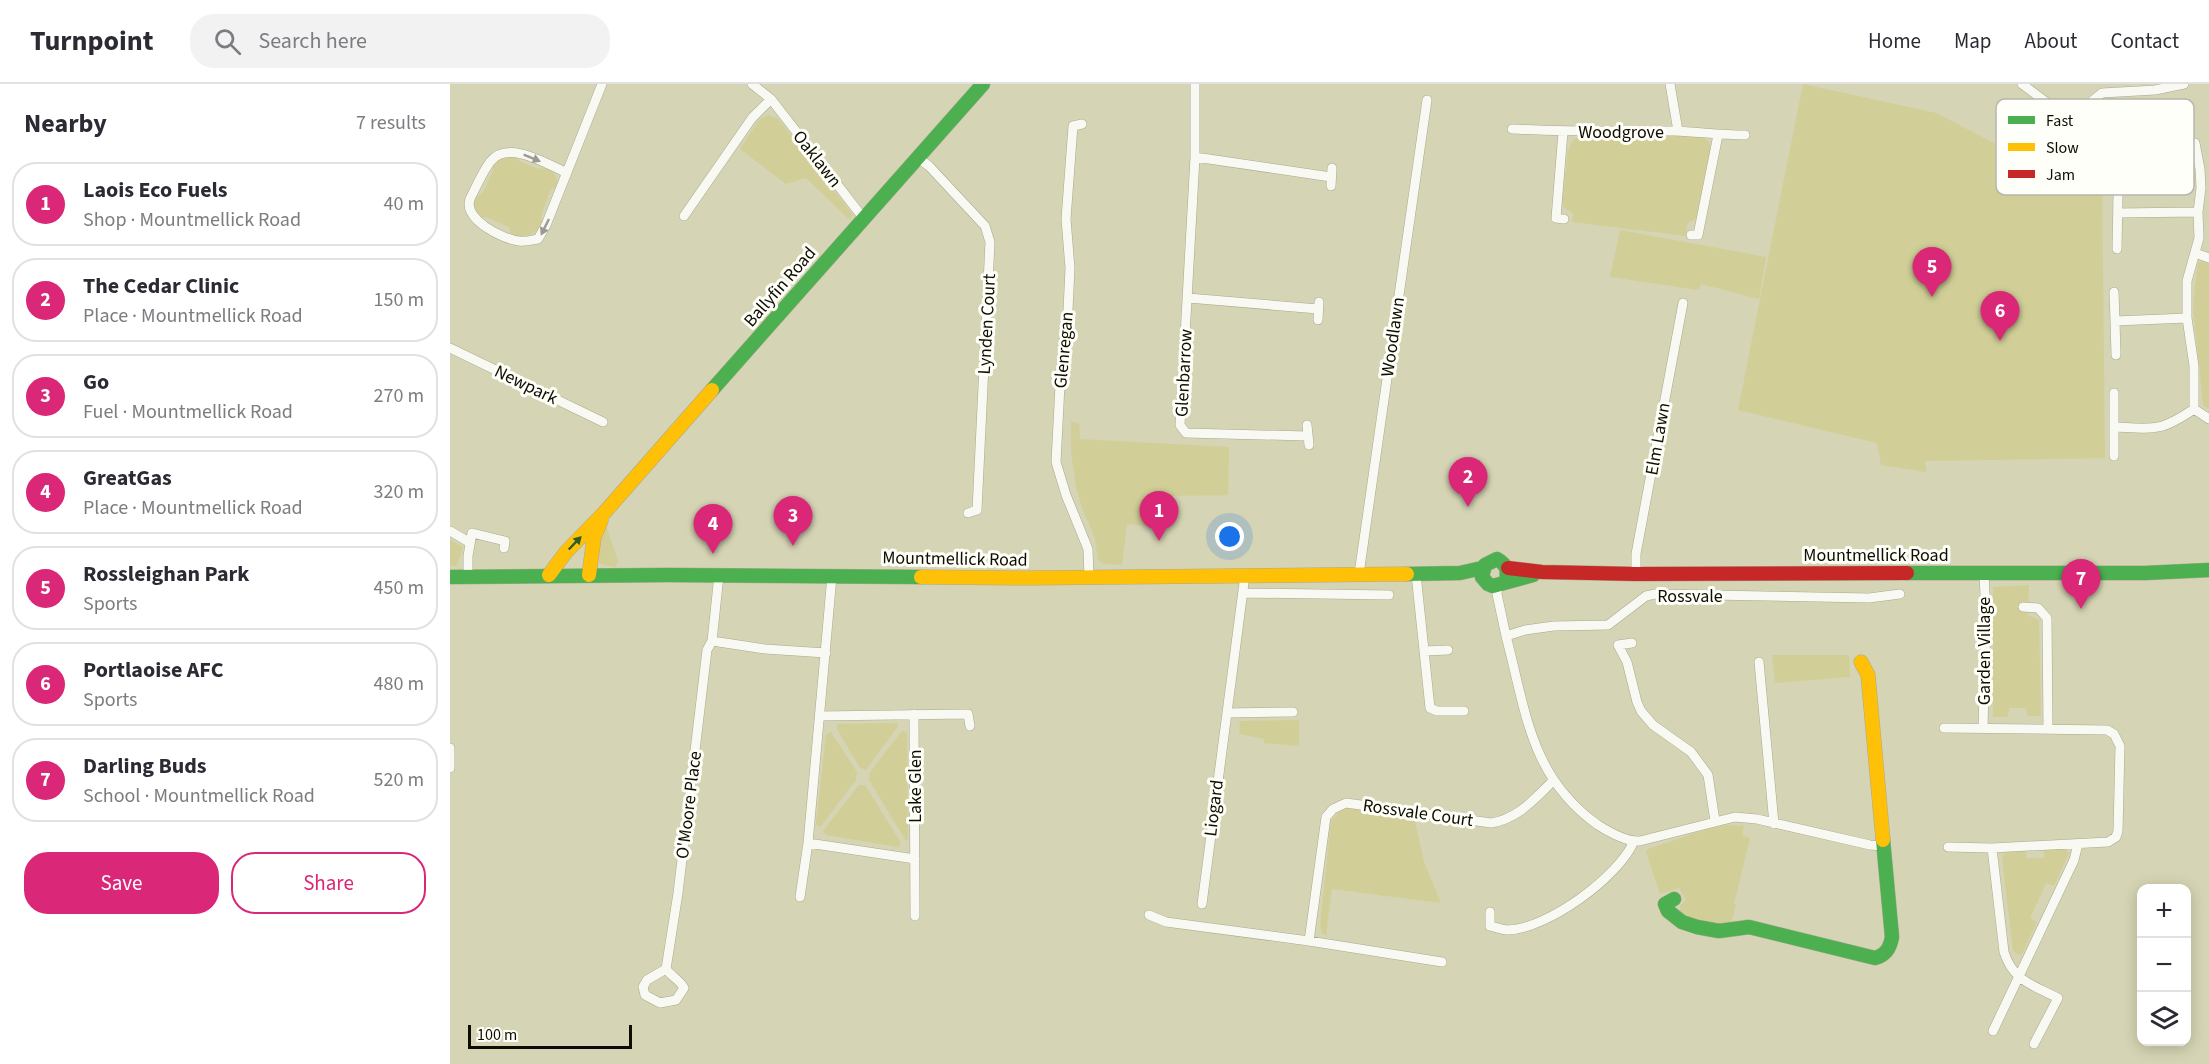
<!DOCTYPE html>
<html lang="en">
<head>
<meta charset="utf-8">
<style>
	body { margin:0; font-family:"Source Sans 3",sans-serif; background:#f2f2f3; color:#2b2b33 }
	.controls { position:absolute; right:18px; bottom:18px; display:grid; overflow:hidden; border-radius:12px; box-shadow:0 3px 15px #0003 }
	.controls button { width:54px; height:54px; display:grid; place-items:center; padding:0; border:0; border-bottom:2px solid #e1e1e2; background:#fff; color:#2b2b33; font:30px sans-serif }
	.scale { position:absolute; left:18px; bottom:15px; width:164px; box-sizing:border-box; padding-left:6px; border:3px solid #0e0d00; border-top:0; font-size:16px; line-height:21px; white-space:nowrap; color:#0e0d00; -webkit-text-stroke:4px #fffff9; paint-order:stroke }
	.you { position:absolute; left:780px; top:453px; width:21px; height:21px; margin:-15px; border:4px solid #fff; border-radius:50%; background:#1a73e8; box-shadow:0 0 0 9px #1a73e833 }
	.badge { display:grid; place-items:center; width:39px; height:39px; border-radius:50%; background:#db2777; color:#fff; font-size:20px; font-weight:700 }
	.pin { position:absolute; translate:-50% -50px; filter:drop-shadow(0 2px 3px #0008) }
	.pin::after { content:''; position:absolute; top:32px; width:21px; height:18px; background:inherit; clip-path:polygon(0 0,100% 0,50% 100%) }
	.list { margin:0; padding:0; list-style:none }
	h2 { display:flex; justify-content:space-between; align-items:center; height:78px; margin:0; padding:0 24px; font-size:26px }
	h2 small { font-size:20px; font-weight:400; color:#7c7c81 }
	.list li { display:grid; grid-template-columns:39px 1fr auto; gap:18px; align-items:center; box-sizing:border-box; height:84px; margin:0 12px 12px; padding:0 12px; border:2px solid #e1e1e2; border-radius:24px }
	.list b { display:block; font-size:22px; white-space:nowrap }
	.list p { margin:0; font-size:20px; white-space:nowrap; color:#7c7c81 }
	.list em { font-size:20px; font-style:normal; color:#7c7c81 }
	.actions { display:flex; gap:12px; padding:18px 24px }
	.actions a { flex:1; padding:14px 0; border:2px solid #db2777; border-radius:24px; text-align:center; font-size:21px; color:#db2777 }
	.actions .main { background:#db2777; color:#fff }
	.icon { flex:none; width:33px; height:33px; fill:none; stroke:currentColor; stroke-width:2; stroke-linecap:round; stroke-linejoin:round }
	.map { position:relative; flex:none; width:1759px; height:980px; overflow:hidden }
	header { display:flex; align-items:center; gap:36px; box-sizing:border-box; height:84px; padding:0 30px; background:#fff; border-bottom:2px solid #e1e1e2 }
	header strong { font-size:28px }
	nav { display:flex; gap:33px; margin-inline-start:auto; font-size:21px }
	.search { width:420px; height:54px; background:#f2f2f3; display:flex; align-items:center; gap:15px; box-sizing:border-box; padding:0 21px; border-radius:24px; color:#7c7c81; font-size:22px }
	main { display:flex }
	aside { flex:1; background:#fff }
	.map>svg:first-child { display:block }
</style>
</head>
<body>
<header>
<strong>Turnpoint</strong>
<div class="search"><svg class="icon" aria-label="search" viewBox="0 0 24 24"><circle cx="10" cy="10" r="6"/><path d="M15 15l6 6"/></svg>Search here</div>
<nav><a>Home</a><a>Map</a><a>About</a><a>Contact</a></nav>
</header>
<main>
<aside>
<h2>Nearby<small>7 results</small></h2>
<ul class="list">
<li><span class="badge">1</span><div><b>Laois Eco Fuels</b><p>Shop · Mountmellick Road</p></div><em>40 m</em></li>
<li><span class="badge">2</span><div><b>The Cedar Clinic</b><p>Place · Mountmellick Road</p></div><em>150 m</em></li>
<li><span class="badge">3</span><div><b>Go</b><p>Fuel · Mountmellick Road</p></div><em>270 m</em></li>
<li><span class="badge">4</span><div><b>GreatGas</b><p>Place · Mountmellick Road</p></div><em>320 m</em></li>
<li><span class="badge">5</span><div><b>Rossleighan Park</b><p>Sports</p></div><em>450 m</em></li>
<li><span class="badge">6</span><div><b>Portlaoise AFC</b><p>Sports</p></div><em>480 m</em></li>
<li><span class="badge">7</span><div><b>Darling Buds</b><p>School · Mountmellick Road</p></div><em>520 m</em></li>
</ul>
<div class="actions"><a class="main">Save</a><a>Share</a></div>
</aside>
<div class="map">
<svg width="1759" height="980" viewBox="0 0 1759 980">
	<rect width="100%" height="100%" fill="#d5d4b4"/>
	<path fill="#d1cf97" d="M1353,0l133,29 137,71 29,-13 3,287 -180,3 1,11 -45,-7 -4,-22 -139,-33z
		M318,31l10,4 5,6 70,90 -3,5 -44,-42 -20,6 -46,-35 19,-29z
		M1134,52h118l8,7 2,6 -14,68 -11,7 -1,12 -114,-14 1,-9 -10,-6 -1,-6 6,-50 5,-11z
		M56,71l11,1 2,5 19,8c13,-5 19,6 20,17l-7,3 -10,27 2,6c-8,13 -18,17 -32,12l-2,-7 -23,-10 -7,1 -6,-13 4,-9 5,-2 11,-23 -1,-6z
		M1170,146l146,27 -7,42 -58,-15 -2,6 -89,-13z
		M1759,176v149l-6,-4 -10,-99 5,-43z
		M621,338l8,1 1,16 149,8 -1,48 -60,1 -5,31 -36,-3 -5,41 -18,-1 -6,-4 -3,-22 -13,-30 -6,-21 -5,-35z
		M153,444h4l11,33 -3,7 -16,-5v-28z
		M0,456l13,7 -6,19h-7z
		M1579,501l-1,30 11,5 2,96h-14l-1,-8h-17l-1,9h-15v-130z
		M1322,571h77l1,22 -75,6z
		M849,636v26l-35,-3v-4l-25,-5 1,-13z
		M447,639l1,3 -32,44 -6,-2 -23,-39v-5z
		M453,646l4,4 1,106 -2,1 -37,-61 1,-8z
		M381,648l26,40 -1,8 -36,47 -4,-3 10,-89z
		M409,701h6l36,58 -3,4 -72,-12 -3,-4z
		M897,724l65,8 3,5 9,41 17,41 -109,-14 -6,47 -4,-3 -2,-8 11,-104 11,-12z
		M1277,741l17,1 -2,10 8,2 -16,66 2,1 -4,16c-14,6 -42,3 -52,-11v-4l6,-6 -7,-12 -19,6 -14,-42 2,-3c27,-8 52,-20 79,-24z
		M1556,765h20v9h18v-9h21l4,4 -15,33 -8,-3 -16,35 7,4 -15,32 -2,1 -7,-4 -11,-93z"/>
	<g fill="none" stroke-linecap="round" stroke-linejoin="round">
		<defs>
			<path id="street" d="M302,0l19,15
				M745,0v73l-15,268 6,8 121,3
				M1220,0l8,47
				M1572,0l28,21 22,8 8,-2 22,-18 53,-3 29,-6
				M632,40l-9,2 -7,93 4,49 -2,42 -7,56 -5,96 10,33 22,54 1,28
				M1062,45c55,3 109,2 163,2 24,1 46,4 70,4
				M1113,48l-7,86 8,1
				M745,73l136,20
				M468,74l11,8 56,60 5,16 -13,268 -9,3
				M117,89c-20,-9 -60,-34 -77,-11 -8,11 -14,25 -20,37 -7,21 33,40 49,42 7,1 13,-1 19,-2l8,-14 56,-141
				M881,102l1,-18
				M1668,129l80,-1
				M234,132l68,-98 19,-19 93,120
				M1241,151h7l20,-100
				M1667,165l1,-54
				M1745,169l14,5
				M1664,208l1,29
				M738,214l130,11
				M868,236l1,-18
				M0,264l153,74
				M1666,271l-1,-34 72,-3
				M1664,309v63
				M1744,325v-43l-7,-48v-37l12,-43 -1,-26 3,-24 -1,-19 -5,-26
				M1744,325l15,10
				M857,341l2,20
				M1665,343c40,2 45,5 79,-18
				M0,447l19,11
				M909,490l68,-474
				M966,490l14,134 7,3h27
				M1186,490v-20l47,-251
				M18,493v-21l4,-23 33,8 -1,7
				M1048,502l-1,8 9,42 19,-6 29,-4 54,-1 38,-29 9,-2 214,4 31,-4
				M793,509l146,2
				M1573,523l15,1 9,10 1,111
				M1056,552c20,75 24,141 92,189 11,7 28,17 42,16l95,-24 22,2 113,26 13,1
				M262,557l53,8 61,4
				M1182,559l-14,2 9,17 10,40 4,9 12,14 38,27 17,23 7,46
				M974,567l24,-1
				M1309,578l15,162
				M777,629l66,-1
				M464,630l1,202
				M370,632l148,-2 2,12
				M1494,644l163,2 7,4 6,12 -2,85 -2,6 -8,5 -116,6 -44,-1
				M1533,644l3,-111 -2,-43
				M0,664v20
				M358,759l107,16
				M1542,764l12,104c9,29 29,33 54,46l-24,46
				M350,813l8,-54 24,-267
				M752,820l43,-329
				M1040,828v14c6,1 12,4 18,4 39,-1 111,-53 126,-89
				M699,831l17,7 143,19 133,21
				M859,857l17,-124 7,-8 13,-6 145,20c27,-4 43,-24 62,-42
				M216,885c6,8 14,11 18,19l-8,12 -16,3 -15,-8 -2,-8 4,-7 19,-11 12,-76 29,-243 5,-9 7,-66
				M1543,947l81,-171 4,-16"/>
			<path id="fast" d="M262,306l271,-306
				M1457,489h238l64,-3
				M957,490l53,-1 22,-5
				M0,493l217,-2 254,2
				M1056,497c2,-11 1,-16 -9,-22l-12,6 -3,12 6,7 5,2 40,-11
				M1224,815l-9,5 3,7 14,11 15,5 22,4 30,-4 126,31c11,-3 15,-10 17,-21l-9,-97"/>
			<path id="slow" d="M99,491l17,-23 38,-39 108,-123
				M139,491l5,-38 7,-16
				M471,493l107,1 379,-4
				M1411,578l7,13 15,165"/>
			<path id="jam" d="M1058,484l34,4 94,2 271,-1"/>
		</defs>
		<use href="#street" stroke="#aaa98f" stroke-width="10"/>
		<use href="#fast" stroke="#aaa98f" stroke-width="15"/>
		<use href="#slow" stroke="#aaa98f" stroke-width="15"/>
		<use href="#jam" stroke="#aaa98f" stroke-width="15"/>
		<use href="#street" stroke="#f9f9f4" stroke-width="9"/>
		<use href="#fast" stroke="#4caf50" stroke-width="14"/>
		<use href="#slow" stroke="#ffc107" stroke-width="14"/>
		<use href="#jam" stroke="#c62828" stroke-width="14"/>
	</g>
	<defs><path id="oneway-solid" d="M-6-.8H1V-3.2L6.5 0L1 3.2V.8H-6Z" transform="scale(1.5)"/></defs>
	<g fill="#9b9b92">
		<use href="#oneway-solid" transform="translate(82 74) rotate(22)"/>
		<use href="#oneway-solid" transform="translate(95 143) rotate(116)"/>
	</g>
	<use fill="#2d5e28" href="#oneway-solid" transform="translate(125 459) rotate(-46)"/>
	<g text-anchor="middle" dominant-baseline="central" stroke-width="6" stroke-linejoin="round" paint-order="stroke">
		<g font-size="18" fill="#0e0d00" stroke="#fffff9">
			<text x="1171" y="48">Woodgrove</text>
			<text transform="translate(367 75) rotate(52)">Oaklawn</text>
			<text transform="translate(330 203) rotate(-49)">Ballyfin Road</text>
			<text transform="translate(537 240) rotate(-87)">Lynden Court</text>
			<text transform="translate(943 253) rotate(-82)">Woodlawn</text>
			<text transform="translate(614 266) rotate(-85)">Glenregan</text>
			<text transform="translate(734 289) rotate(-87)">Glenbarrow</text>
			<text transform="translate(76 301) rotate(26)">Newpark</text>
			<text transform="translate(1208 355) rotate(-80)">Elm Lawn</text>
			<text x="1426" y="471">Mountmellick Road</text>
			<text transform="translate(505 475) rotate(1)">Mountmellick Road</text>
			<text x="1240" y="512">Rossvale</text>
			<text transform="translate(1534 567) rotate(-90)">Garden Village</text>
			<text transform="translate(465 702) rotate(-90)">Lake Glen</text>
			<text transform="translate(239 721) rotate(-83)">O'Moore Place</text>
			<text transform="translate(764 724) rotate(-83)">Liogard</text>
			<text transform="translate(968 729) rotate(8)">Rossvale Court</text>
		</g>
	</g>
	<rect x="1546" y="15" width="198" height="96" rx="9" fill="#fffff9" stroke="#b7b6ae" stroke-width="1.5"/>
	<rect x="1558" y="32" width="27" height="8" fill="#4caf50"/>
	<rect x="1558" y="59" width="27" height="8" fill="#ffc107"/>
	<rect x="1558" y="86" width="27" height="8" fill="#c62828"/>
	<g font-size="16" fill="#0e0d00">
		<text x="1596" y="42">Fast</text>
		<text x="1596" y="69">Slow</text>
		<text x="1596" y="96">Jam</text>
	</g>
</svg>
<div class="controls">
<button>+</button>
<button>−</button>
<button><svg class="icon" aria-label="layers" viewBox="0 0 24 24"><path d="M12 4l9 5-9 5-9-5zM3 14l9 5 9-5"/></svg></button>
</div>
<div class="scale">100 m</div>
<div class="you"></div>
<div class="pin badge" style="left:709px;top:457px">1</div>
<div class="pin badge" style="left:1018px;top:423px">2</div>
<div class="pin badge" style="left:343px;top:462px">3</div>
<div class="pin badge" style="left:263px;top:470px">4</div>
<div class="pin badge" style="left:1482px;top:213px">5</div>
<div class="pin badge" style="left:1550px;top:257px">6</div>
<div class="pin badge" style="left:1631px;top:525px">7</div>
</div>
</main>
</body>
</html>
